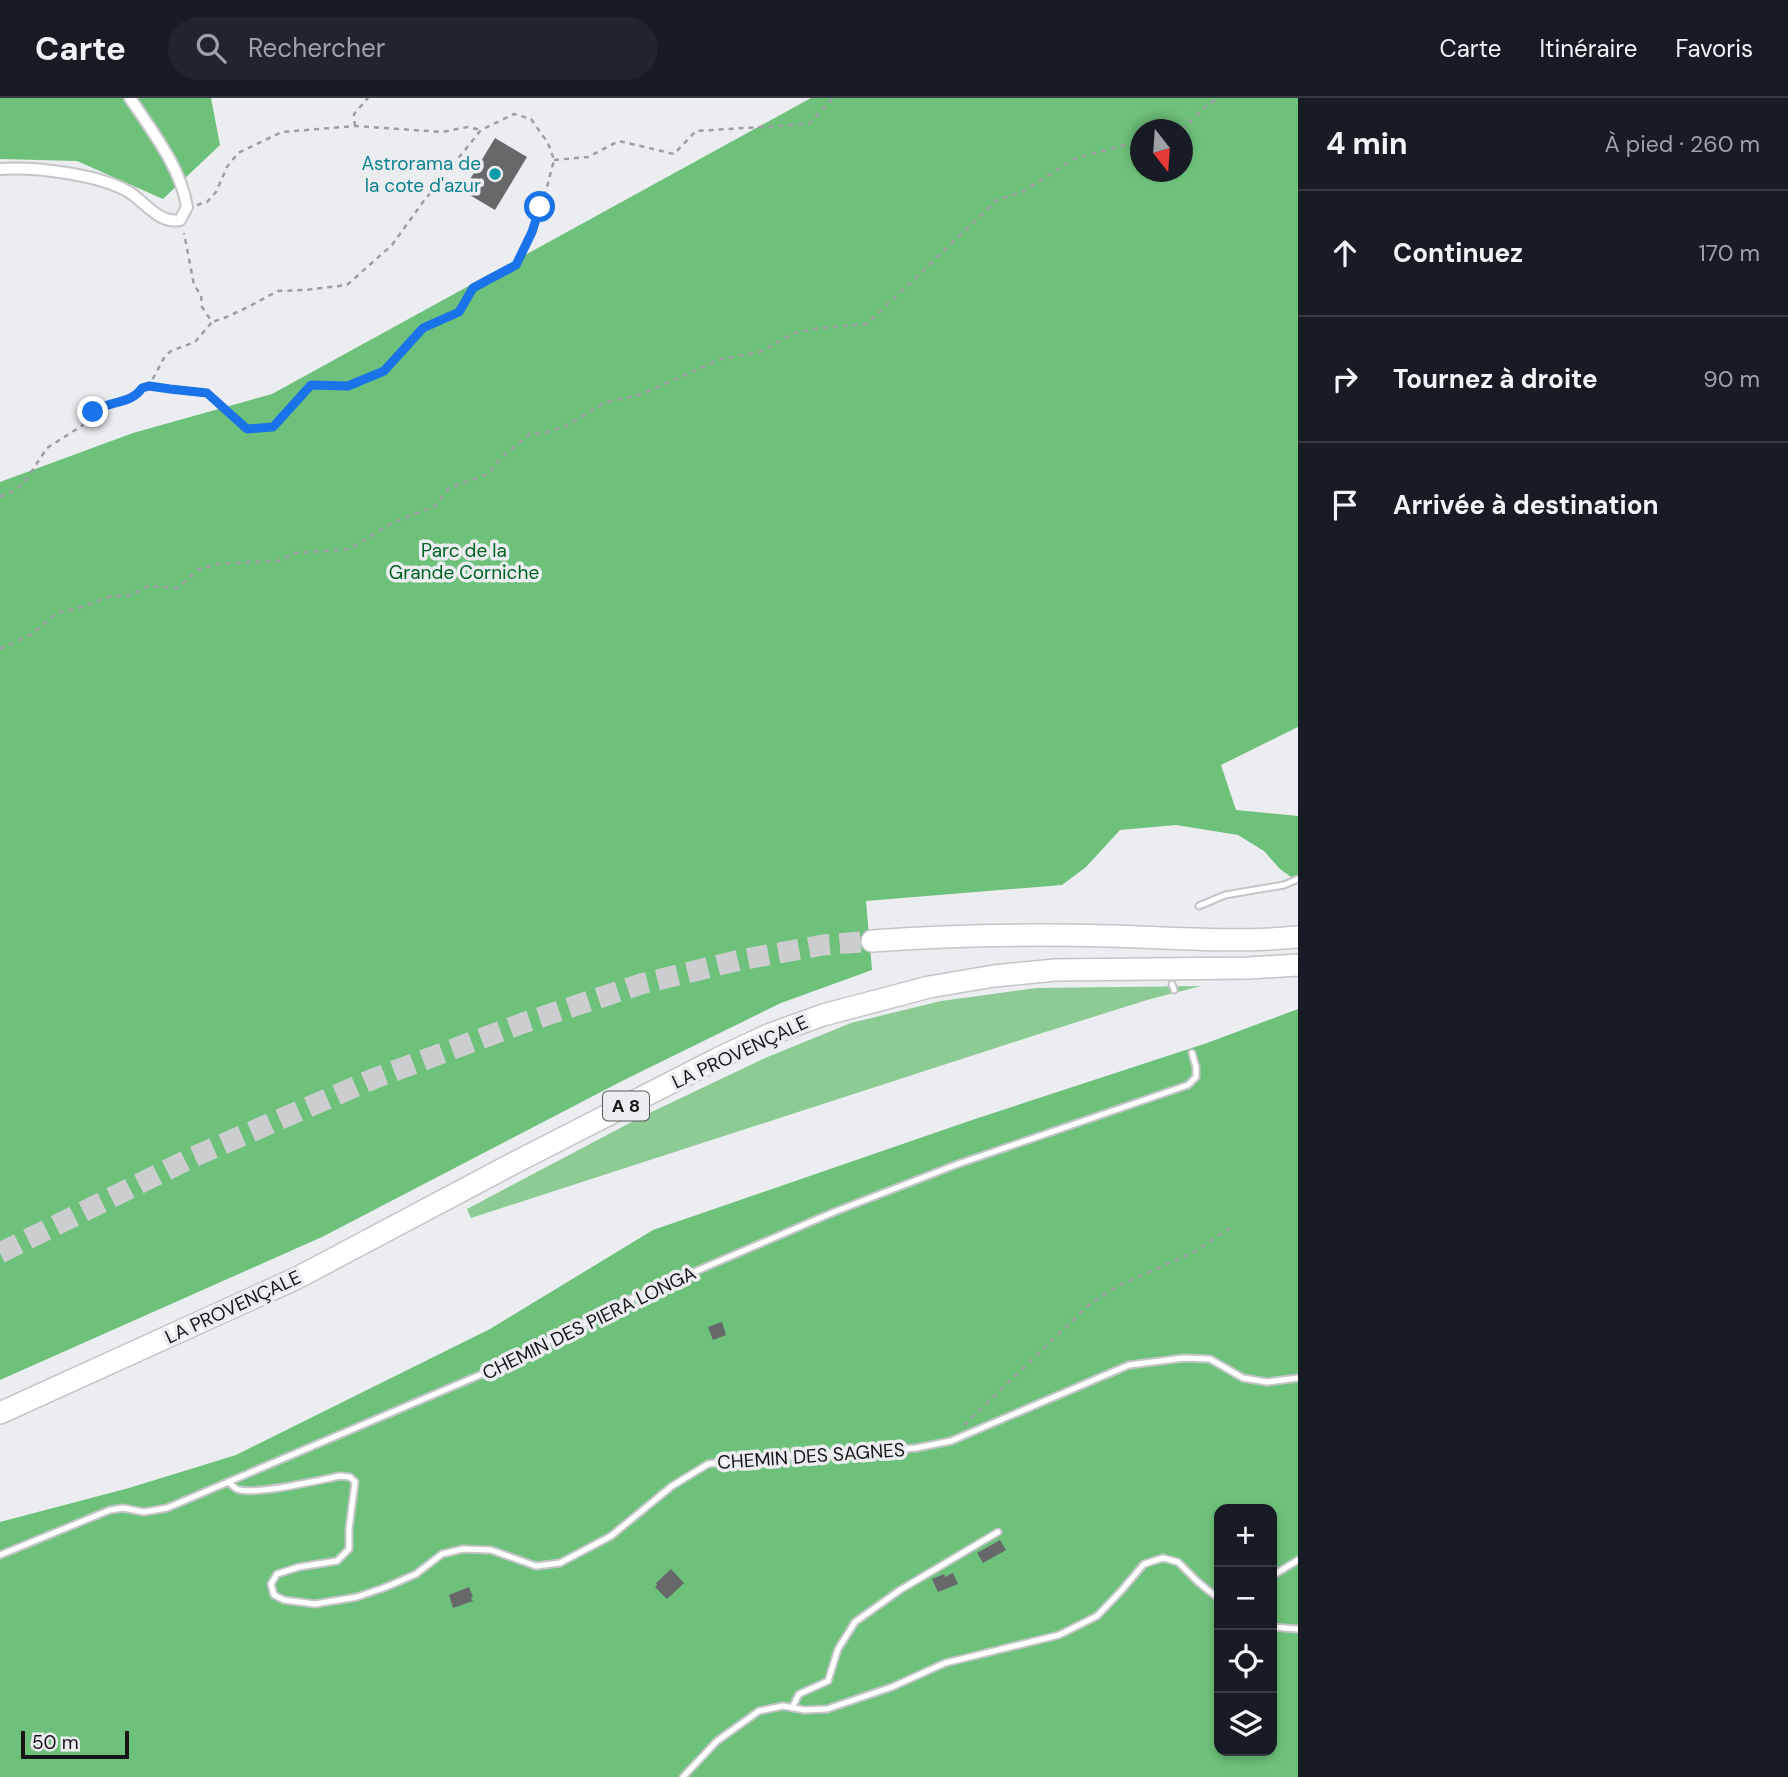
<!DOCTYPE html>
<html lang="fr">
<head>
<meta charset="utf-8">
<style>
	body { margin:0; font-family:"DM Sans",sans-serif; background:#20242c; color:#f1f3f6 }
	.controls { position:absolute; right:21px; bottom:21px; display:grid; overflow:hidden; border-radius:14px; box-shadow:0 4px 10px #0003 }
	.controls button { width:63px; height:63px; display:grid; place-items:center; padding:0; border:0; border-bottom:2px solid #363941; background:#171b24; color:#f1f3f6; font:35px sans-serif }
	.compass { position:absolute; left:1130px; top:21px; width:63px; height:63px; border-radius:50%; background:#171b24; box-shadow:0 4px 10px #0003; rotate:163deg }
	.scale { position:absolute; left:21px; bottom:18px; width:108px; box-sizing:border-box; padding-left:7px; border:4px solid #161617; border-top:0; font-size:19px; line-height:24px; white-space:nowrap; color:#161617; -webkit-text-stroke:5px #ebedf0; paint-order:stroke }
	.stop { position:absolute; width:21px; height:21px; margin:-16px; border:5px solid #1a73e8; border-radius:50%; background:#fff }
	.stop.end { background:#1a73e8; border-color:#fff; box-shadow:0 2px 7px #0008 }
	.list { margin:0; padding:0; list-style:none }
	h2 { display:flex; justify-content:space-between; align-items:center; height:91px; margin:0; padding:0 28px; font-size:30px }
	h2 small { font-size:23px; font-weight:400; color:#9ea1a6 }
	.list li { display:grid; grid-template-columns:46px 1fr auto; gap:21px; align-items:center; box-sizing:border-box; height:126px; padding:0 28px; border-top:2px solid #363941 }
	.list b { display:block; font-size:26px; white-space:nowrap }
	.list em { font-size:23px; font-style:normal; color:#9ea1a6 }
	.icon { flex:none; width:38px; height:38px; fill:none; stroke:currentColor; stroke-width:2; stroke-linecap:round; stroke-linejoin:round }
	.map { position:relative; flex:none; width:1298px; height:1679px; overflow:hidden }
	header { display:flex; align-items:center; gap:42px; box-sizing:border-box; height:98px; padding:0 35px; background:#171b24; border-bottom:2px solid #363941 }
	header strong { font-size:33px }
	nav { display:flex; gap:38px; margin-inline-start:auto; font-size:24px }
	.search { width:490px; height:63px; background:#20242c; display:flex; align-items:center; gap:18px; box-sizing:border-box; padding:0 24px; border-radius:38px; color:#9ea1a6; font-size:26px }
	main { display:flex }
	aside { flex:1; background:#171b24 }
	.map>svg:first-child { display:block }
</style>
</head>
<body>
<header>
<strong>Carte</strong>
<div class="search"><svg class="icon" aria-label="search" viewBox="0 0 24 24"><circle cx="10" cy="10" r="6"/><path d="M15 15l6 6"/></svg>Rechercher</div>
<nav><a>Carte</a><a>Itinéraire</a><a>Favoris</a></nav>
</header>
<main>
<div class="map">
<svg width="1298" height="1679" viewBox="0 0 1298 1679">
	<rect width="100%" height="100%" fill="#ebedf0"/>
	<path fill="#8ccc94" d="M1201,888l-54,14 -111,35 -565,183 -4,-9 174,-92 124,-59 86,-35 90,-22 96,-13z"/>
	<path fill="#6ec17b" fill-rule="evenodd" d="M0,0h211l9,47 -57,54 -86,-38 -77,-2z
		M811,0h487v629l-77,38 15,45 62,6v66l-18,-13 -16,-18 -26,-16 -62,-10 -56,5 -34,37 -24,18 -196,16 6,69 -91,33 -157,77 -302,157 -322,143v-898l133,-49 139,-39zM1140,32h42v42h-42z
		M1298,911v768h-1298v-255l129,-34 107,-33 254,-126 163,-99 322,-111 232,-76zM1219,1411h53v242h-53z"/>
	<path fill="#66686a" d="M495,40l32,19 -32,53 -32,-19z
		M722,1224l4,13 -13,5 -5,-13z
		M1000,1442l6,10 -23,13 -6,-10z
		M671,1471l13,14 -17,16 -12,-12 2,-2 -1,-2z
		M953,1475l5,11 -20,8 -6,-13 12,-5 1,3z
		M469,1489l4,10 -2,1 2,3 -20,7 -4,-13z"/>
	<g fill="none" stroke-linecap="round" stroke-linejoin="round">
		<path stroke="#cbcdcf" stroke-width="21" stroke-dasharray="21 10" stroke-linecap="butt" d="M0,1155l193,-96 180,-78 150,-56 118,-39 99,-24 83,-15 49,-4"/>
		<defs>
			<path id="service" d="M1199,808l26,-11 59,-10 14,-6
				M1172,886l2,6
				M228,1384c3,2 5,5 9,7 17,7 82,-9 103,-13l10,1 5,5 -6,47v20l-12,12 -38,6 -22,7 -6,10 3,11 10,5 31,4 42,-7 29,-10 30,-13 26,-20 21,-5 28,1 45,16 24,-3 51,-27 61,-50 36,-22 33,-5 175,-11 35,-7 178,-76 55,-7 26,1 33,19 24,4 31,-4
				M0,1457l110,-45 13,-2 21,4 23,-4 334,-142 123,-64 210,-90 124,-48 230,-79 8,-8v-10l-4,-14
				M1272,1478l26,-16
				M1272,1529l26,2
				M792,1610l7,-14 29,-13 10,-32 17,-27 45,-32 98,-58
				M683,1679l34,-36 42,-30 24,-5 22,4 22,-1 65,-22 53,-24 114,-28 38,-19 24,-25 23,-27 19,-6 15,4 20,20 21,17"/>
			<path id="minor" d="M0,71c36,-2 98,5 129,23 16,10 30,32 51,28l7,-13c-6,-39 -35,-76 -57,-109"/>
			<path id="motorway" d="M872,843c79,-6 160,-7 239,-5 62,2 125,7 187,1
				M0,1315l297,-135 219,-116 203,-104 49,-23 55,-20 106,-28 65,-11 61,-6 193,-2 50,-3"/>
		</defs>
		<use href="#service" stroke="#c4c5c8" stroke-width="9"/>
		<use href="#minor" stroke="#c4c5c8" stroke-width="14"/>
		<use href="#motorway" stroke="#c4c5c8" stroke-width="24"/>
		<path stroke="#9d9ea1" stroke-width="2.5" stroke-dasharray="5 5" stroke-linecap="butt" d="M355,28l-1,-12 14,-16
			M1182,32l25,-25 12,-7
			M554,62l34,-3 31,-16 55,13 22,-23 113,-7 24,-26
			M197,107l10,-3 9,-10 11,-25 11,-14 44,-21 73,-6 87,6 26,-5 13,3
			M149,288l21,3 37,3 40,37 26,-2 38,-42 37,1 36,-15 39,-43 36,-16 14,-24 43,-23 16,-33 15,-45 7,-27 -6,-17 -17,-24 -17,-5 -33,16 -58,72 -31,43 -45,40 -42,5 -27,1 -34,18 -20,9 -12,4
			M0,399l13,-6 11,-8 23,-35 36,-23 15,-17 31,-9 9,-5 4,-6 7,-2 16,-30 6,-5 24,-9 17,-20 -10,-15 -1,-12 -7,-10 -10,-52
			M0,551l32,-15 26,-22 18,-3 35,-13 20,-1 17,-9 30,2 19,-18 20,-6 61,-3 18,-8 54,-4 42,-26 43,-17 14,-18 39,-14 14,-17 29,-24 10,1 25,-8 38,-23 38,-9 79,-35 39,-7 34,-19 25,-5 48,-4 130,-124 25,-8 54,-34 64,-17
			M964,1327l127,-122 27,-17 78,-35 38,-26"/>
		<use href="#service" stroke="#fff" stroke-width="5"/>
		<use href="#minor" stroke="#fff" stroke-width="10"/>
		<use href="#motorway" stroke="#fff" stroke-width="21"/>
	</g>
	<g fill="none" stroke-linecap="round" stroke-linejoin="round">
		<path stroke="#1a73e8" stroke-width="9" d="M93,314c15,-12 38,-7 49,-24l7,-2 21,3 37,4 40,36 26,-2 38,-42 37,1 36,-15 39,-43 36,-16 14,-24 43,-23 16,-33 8,-25"/>
	</g>
	<circle fill="#0f9aa8" stroke="#ebedf0" stroke-width="2.5" cx="495" cy="76" r="7"/>
	<g text-anchor="middle" dominant-baseline="central" stroke-width="7" stroke-linejoin="round" paint-order="stroke">
		<rect fill="#ebedf0" stroke="#565658" stroke-width="2" x="603" y="993.5" width="46" height="29" rx="5"/>
		<g font-size="18" font-weight="bold" fill="#161617">
			<text x="626" y="1008">A 8</text>
		</g>
		<g font-size="19" fill="#0d838f" stroke="#ebedf0" text-anchor="end">
			<text x="481" y="65">Astrorama de<tspan x="481" dy="22">la cote d'azur</tspan></text>
		</g>
		<g font-size="19" fill="#006323" stroke="#ebedf0">
			<text x="464" y="452">Parc de la<tspan x="464" dy="22">Grande Corniche</tspan></text>
		</g>
		<g font-size="19" fill="#161617" stroke="#ebedf0">
			<text transform="translate(740 954) rotate(-25)">LA PROVENÇALE</text>
			<text transform="translate(233 1209) rotate(-25)">LA PROVENÇALE</text>
			<text transform="translate(589 1225) rotate(-26)">CHEMIN DES PIERA LONGA</text>
			<text transform="translate(811 1358) rotate(-4)">CHEMIN DES SAGNES</text>
		</g>
	</g>
</svg>
<div class="controls">
<button>+</button>
<button>−</button>
<button><svg class="icon" aria-label="locate" viewBox="0 0 24 24"><circle cx="12" cy="12" r="6"/><path d="M12 2v4M12 18v4M2 12h4M18 12h4"/></svg></button>
<button><svg class="icon" aria-label="layers" viewBox="0 0 24 24"><path d="M12 4l9 5-9 5-9-5zM3 14l9 5 9-5"/></svg></button>
</div>
<svg class="compass" viewBox="-18 -18 36 36"><path d="M0-13l5 13h-10z" fill="#e53935"/><path d="M0 13l5-13h-10z" fill="#9ea1a6"/></svg>
<div class="scale">50 m</div>
<div class="stop" style="left:540px;top:109px"></div>
<div class="stop end" style="left:93px;top:314px"></div>
</div>
<aside>
<h2>4 min<small>À pied · 260 m</small></h2>
<ul class="list">
<li><svg class="icon" aria-label="ahead" viewBox="0 0 24 24"><path d="M12 20V5M6 11l6-6 6 6"/></svg><div><b>Continuez</b></div><em>170 m</em></li>
<li><svg class="icon" aria-label="right" viewBox="0 0 24 24"><path d="M7 20v-9h11M14 6l5 5-5 5"/></svg><div><b>Tournez à droite</b></div><em>90 m</em></li>
<li><svg class="icon" aria-label="arrive" viewBox="0 0 24 24"><path d="M6 21V4h12l-3 4 3 4H6"/></svg><div><b>Arrivée à destination</b></div></li>
</ul>
</aside>
</main>
</body>
</html>
